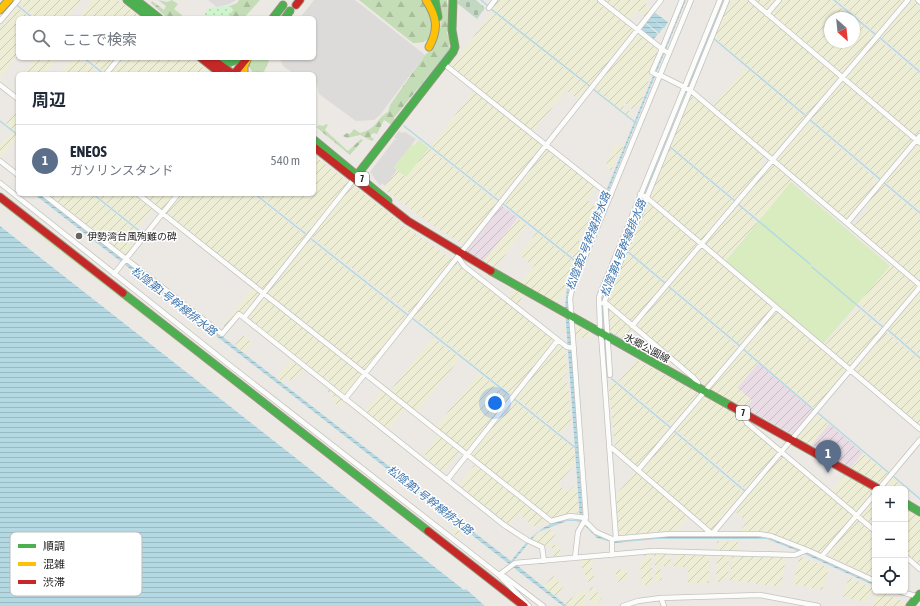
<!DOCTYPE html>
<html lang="ja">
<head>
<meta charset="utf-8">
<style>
	body { margin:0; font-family:"Asap Condensed","Noto Sans JP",sans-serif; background:#f2f2f3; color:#1f2937 }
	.controls { position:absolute; right:12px; bottom:12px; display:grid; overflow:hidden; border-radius:6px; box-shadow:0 1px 3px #0004 }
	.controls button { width:36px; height:36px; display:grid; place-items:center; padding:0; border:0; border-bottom:1px solid #e0e1e3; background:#fff; color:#1f2937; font:20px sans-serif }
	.compass { position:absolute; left:824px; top:12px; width:36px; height:36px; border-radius:50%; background:#fff; box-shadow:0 1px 3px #0004; rotate:153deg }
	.you { position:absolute; left:495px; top:403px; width:14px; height:14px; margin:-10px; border:3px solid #fff; border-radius:50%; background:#1a73e8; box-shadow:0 0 0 6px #1a73e833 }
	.badge { display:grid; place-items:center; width:26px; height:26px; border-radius:50%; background:#656463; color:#fff; font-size:13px; font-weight:700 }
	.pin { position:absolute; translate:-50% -33px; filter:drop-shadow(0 1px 2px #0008) }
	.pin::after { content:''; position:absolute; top:21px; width:14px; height:12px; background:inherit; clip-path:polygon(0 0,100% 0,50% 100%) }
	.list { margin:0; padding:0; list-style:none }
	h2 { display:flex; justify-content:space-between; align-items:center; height:52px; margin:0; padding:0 16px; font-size:17px }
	h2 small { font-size:13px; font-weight:400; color:#747a83 }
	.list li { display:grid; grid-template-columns:26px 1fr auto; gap:12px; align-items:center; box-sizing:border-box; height:72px; padding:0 16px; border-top:1px solid #e0e1e3 }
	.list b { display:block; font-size:15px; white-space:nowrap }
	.list p { margin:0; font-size:13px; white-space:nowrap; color:#747a83 }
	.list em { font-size:13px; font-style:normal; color:#747a83 }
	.icon { flex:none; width:22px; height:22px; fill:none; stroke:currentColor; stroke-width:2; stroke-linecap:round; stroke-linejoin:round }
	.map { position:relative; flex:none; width:920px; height:606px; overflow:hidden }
	.search { position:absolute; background:#fff; box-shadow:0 1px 3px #0004; left:16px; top:16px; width:300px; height:44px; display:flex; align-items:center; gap:10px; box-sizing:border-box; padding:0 14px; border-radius:6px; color:#747a83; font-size:15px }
	.panel { position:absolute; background:#fff; box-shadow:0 1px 3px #0004; left:16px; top:72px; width:300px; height:124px; border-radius:6px }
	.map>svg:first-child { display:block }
</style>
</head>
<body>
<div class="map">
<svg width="920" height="606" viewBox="0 0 920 606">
	<defs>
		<pattern id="industrial-furrows" width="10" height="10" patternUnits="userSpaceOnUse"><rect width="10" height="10" fill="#eadce5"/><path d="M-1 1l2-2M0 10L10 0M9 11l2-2" fill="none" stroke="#c8bcc4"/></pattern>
		<pattern id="farmland-furrows" width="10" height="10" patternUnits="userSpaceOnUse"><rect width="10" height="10" fill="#ededd6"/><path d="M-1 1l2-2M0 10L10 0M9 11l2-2" fill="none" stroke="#cbcbb7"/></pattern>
		<pattern id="forest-firs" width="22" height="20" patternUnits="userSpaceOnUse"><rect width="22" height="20" fill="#c4ddb6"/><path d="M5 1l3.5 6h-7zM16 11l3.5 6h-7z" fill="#a8bd9c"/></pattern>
		<pattern id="cemetery-stones" width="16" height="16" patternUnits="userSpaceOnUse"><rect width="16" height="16" fill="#c2d8c2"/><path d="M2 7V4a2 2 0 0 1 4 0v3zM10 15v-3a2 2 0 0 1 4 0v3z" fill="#a6b9a6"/></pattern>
		<pattern id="park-dots" width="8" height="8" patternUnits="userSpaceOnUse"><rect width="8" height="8" fill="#cff5cf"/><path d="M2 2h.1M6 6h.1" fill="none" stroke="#b1d2b1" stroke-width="1.8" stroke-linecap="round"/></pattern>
		<pattern id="water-rules" width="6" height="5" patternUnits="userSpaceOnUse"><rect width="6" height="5" fill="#b4d9e3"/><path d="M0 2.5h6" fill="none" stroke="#9abac2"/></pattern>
	</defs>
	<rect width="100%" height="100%" fill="#ece9e4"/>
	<path fill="url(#industrial-furrows)" d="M501,205l17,13 -34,43 -19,-10z
		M758,363l56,48 -19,21 -4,2 -46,-26 6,-8 -14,-12z
		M829,424l34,29 -12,15 -40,-23z"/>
	<path fill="url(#farmland-furrows)" d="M23,0h58l-14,18h-31l-17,-14z
		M92,0h26l23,18h-63z
		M497,0h98l40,31 -44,56 -100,-79z
		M604,0h44l-3,3 7,6 -6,8 -9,-7 -8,10z
		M729,0h20l91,78 -32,38 -95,-80z
		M754,0h24l-11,11z
		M781,0h51l22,18h-24v24h24v-24l21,18 -33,39 -72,-61z
		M837,0h69l-29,34z
		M909,0h6l5,4v66l-41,-35z
		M17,7l13,11h-12v37l-18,23v-52z
		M493,12l97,76 -10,12 -14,-10 -33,42 -83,-66z
		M637,33l22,18 -19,55 -3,-2 -4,6 -8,-7 -2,3 9,7 -2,4 -37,-29z
		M877,38l43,36v61l-4,3 -71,-60z
		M36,58h22l-13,16h-22z
		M72,58h9l20,16h-41z
		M87,58h29l-11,14z
		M121,58h70l20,16h-102z
		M746,67l60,51 -32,38h-3l-58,-50z
		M843,80l71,60 -32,39 -72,-61z
		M474,91l70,54 -43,55 -70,-54z
		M691,93l74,62 -5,6 5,5 -29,34 -67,-56z
		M18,109v25l-12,-10z
		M808,120l72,62 -33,38 -71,-60z
		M12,131l6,5 -18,23v-13z
		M618,143l5,4 -4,9 -3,-2 -2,2 3,2 -6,12 -6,-3 7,-16z
		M916,143l4,2v66l-36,-30z
		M546,147l51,40 -10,13 11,9 -9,20 -4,-1 -6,13 5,2 -8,17 -73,-58z
		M670,147l64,55 -33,39 -52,-44 17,-45z
		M429,148l70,55 -34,43 -37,-24 -45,-34 14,-18 9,7z
		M314,155l35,28 -41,51 -50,-40h56z
		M773,163l20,17 -33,40 -22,-18z
		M882,183l38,32v67l-66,-56 15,-18 -4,-4z
		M352,185l49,38 -4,5 2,2 4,-5 49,34 -8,11 1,1 -34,43 -100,-78z
		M44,194h47l52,41 -18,22 -30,-24 1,-1 -7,-6 -2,2z
		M95,194h41l18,14 -16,20z
		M141,194h35l-13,17z
		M179,194h74l53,42 -43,54 -98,-78z
		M646,200l53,43 -32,39 -41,-33z
		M737,204l21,18 -33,39 -21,-17z
		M518,218l9,8 -32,42 -11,-7z
		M537,232l38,31 -11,31 -7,9 -37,-20 14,-17 -15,-11z
		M309,239l100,79 -43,54 -100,-79z
		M701,246l73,61 -33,39 -72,-62z
		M626,251l39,34 -33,38 -26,-22z
		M456,262l99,78 -43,55 -99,-79z
		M891,263l27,24 -32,39 -28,-23z
		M667,286l72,62 -34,39 -70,-62z
		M253,287l8,6 -17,22 -5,-5 -13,17 -3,-2z
		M514,290l10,5 -7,10 -9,-7z
		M920,291v65l-32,-27z
		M264,295l99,79 -17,21 -99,-78z
		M607,306l28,23 -10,11 -16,-9z
		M857,308l26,21 -33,39 -26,-22z
		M777,309l72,60 -34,40 -71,-61z
		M575,325l17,9v4h-18z
		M886,332l34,28v67l-66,-56z
		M243,335l9,8 -8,10 -9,-8z
		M433,337l27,21 -43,54 -27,-21z
		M557,342l8,5 2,26 -5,5 6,5 3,36 -2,5 -8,10 -47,-38z
		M742,350l16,13 -21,25 15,12 -7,8 -36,-20z
		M291,360l13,10 -13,11 -5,-4 -4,5 -5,-5z
		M637,360l63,34 -27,33 -55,-45z
		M479,373l31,25 -43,54 -31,-25z
		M613,381l57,48 -31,37h-2l-22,-18 -6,-57v-6z
		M329,388l15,13 -5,6 -7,-7 2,-3 -7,-6z
		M383,389l23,19 -17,21 -24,-18z
		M703,396l31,17 44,40 -31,37 -72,-61z
		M512,399l62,49 1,16 -17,20 10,8 6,-6 3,2 2,25 -21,2 -2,3 -5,1 -82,-65z
		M817,414l12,10 -18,21 -15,-8z
		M673,431l71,62 -31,38 -73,-61z
		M439,434l21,17 -17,21 -17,-14v-2l-3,-2z
		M863,453l26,22 -7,9 -31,-16z
		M782,455l73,61 -32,37h-3l-46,-18 -35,-3 8,-10 -13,-11z
		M476,463l73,58 -14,6 -17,-13 -9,11 -50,-40z
		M636,471l54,45 -14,16 -57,4 -3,-41z
		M845,475l30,16 -18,22 -26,-22z
		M892,477l18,15 -4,6 -1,-9h-15l-6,-3z
		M875,497v32l-16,-14z
		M905,509l15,8v50l-15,-13z
		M857,518l18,15v45l-49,-24z
		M457,524l8,6 -6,8 -8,-6z
		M550,529l5,7 -4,6 9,6 1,10h-7l-1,-9 -5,-4 -5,1 -11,-6 8,-7z
		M717,541l22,1 -1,10 -22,-1z
		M651,553l2,31 -11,1 -2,-24 5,-1 -1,-6z
		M670,553l1,13h-11l2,14 -6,1 -2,-27z
		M675,553l34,1v29h-21v-16h-14z
		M717,554l12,1 -1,24h-6l-1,3h-5z
		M732,555l54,2 -5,30 -51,-7z
		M801,557l28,11 -7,22 -29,-6 6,-24z
		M593,559l1,5 -3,1 3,12 -5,6 -8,-17 2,-1 -2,-5z
		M627,569v10l-10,3 -2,-12z
		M553,576l10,11 -8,9 -11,-9z
		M849,577l24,11 -6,14 -24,-5z
		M593,587l9,11 -8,7 -4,-4 -2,-6 2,-6z
		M587,588l-2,7 2,7 -5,4h-15l-3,-3z
		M878,591h2l26,12 -2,3h-32z"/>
	<path fill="#d8ecbf" d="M419,140l10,8 -23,29 -12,-10 18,-23 2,2z
		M791,182l99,84 -67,78 -97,-83z
		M0,200l62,48 -3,3 -59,-48z
		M62,250l223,173 -1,1 -223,-172z"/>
	<path fill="url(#forest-firs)" d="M158,0l9,2 5,-2 6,4 -4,5 8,6 -1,3h-14l-16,-15 1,-2 12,9 2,-4z
		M239,0h21l-16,18h-14l-2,-2 5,-6 -3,-4 7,-3z
		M359,0h64c10,16 20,44 -10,43z
		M438,0h9l2,23 -2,10 3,7 -1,10 -55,68 1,2 -3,5 -8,-5 -7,14 -4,-1 -3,3 4,3 -2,2 -12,-6 -13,3 -6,-3 2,1 4,-3 3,1 4,-5 6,4c19,-5 15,-14 28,-21l2,-7 35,-50c17,-14 18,-35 13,-55z
		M252,58h18l-7,16h-10l-5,-10z
		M326,124l2,1 -3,5 23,21 13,-12 2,1 -13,15 -34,-28 3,-2 4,1z"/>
	<path fill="url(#cemetery-stones)" d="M459,0h17l9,8 -8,11 -20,-16z"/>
	<path fill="url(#park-dots)" d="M230,6l3,4 -4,6 1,2h-24l-2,-4 6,-6z"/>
	<path fill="#dcdbd9" d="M208,0h28l-7,4 -12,3z
		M314,0h41l70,55 -45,60 -6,5 -18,1 -37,-27 -2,-10 -3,-2v-8h-20l-11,-8 -3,-8h34v-40h-14z
		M399,131l3,2 3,-1 11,7 -22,28 3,3 -12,16 -3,-3 -2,3 -10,-14 25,-33 3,1 -4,-3z"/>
	<path fill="url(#water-rules)" d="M684,0h2l-115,283 -3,13 15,225 12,13 15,6 70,-4 79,1 15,2 30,11 71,34v2l-75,-34 -33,-13h-110l-42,4 -18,-5 -15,-15 -6,-2h-9l-29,11 -25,30 54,44h-4l-529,-412h5l472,367c21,-25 33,-43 69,-41l-15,-212 2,-21z
		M654,12l14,10 -4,6 -14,-11z
		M650,17l13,11 -4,5 -13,-10z
		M645,23l13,11 -4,5 -13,-10z
		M0,226l464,364 2,-1 19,17h-485z"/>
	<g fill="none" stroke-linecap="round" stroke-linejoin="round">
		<path stroke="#b4d9e3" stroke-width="1.5" d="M481,0l7,6
			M834,0l42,35
			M18,6l15,12
			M491,9l100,78
			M879,37l41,35
			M713,38l93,78
			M84,58l20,16
			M688,87l36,-87
			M593,89l43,34
			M396,119l52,-68
			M809,119l72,61
			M0,121l18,14
			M404,126l95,75
			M669,146l66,55
			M883,182l37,31
			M93,194l49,39
			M255,194l52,41
			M502,203l76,60
			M738,204l72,60
			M310,238l99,78
			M627,251l38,32
			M812,267l72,61
			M668,286l72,60
			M412,318l99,78
			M888,330l32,28
			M604,332l-2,-32 84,-210
			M610,333l15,8
			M604,338l3,48
			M743,349l71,61
			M612,379l59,49
			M513,398l64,51
			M818,413l71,60
			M673,430l73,62
			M910,455l4,-4
			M899,468l7,-8
			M893,476l27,23
			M458,486l46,36"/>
		<defs>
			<path id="street" d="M600,0l62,49 6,4
				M751,0l169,143
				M918,0l2,2
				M489,8l6,-8
				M767,14l12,-14
				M0,21l18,-21
				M662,49l20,-49
				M444,64l160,127 7,4
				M106,74l13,-16
				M660,75l30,15 230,195
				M659,76l-7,-4 10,-23
				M0,85l18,14
				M0,161l18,14
				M354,179l-110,139 260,207 23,15 15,7 2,14
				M0,183l232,184 267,208 6,2 38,29
				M43,194l179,140 17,-20 5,4
				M138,194l413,327 19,-5 16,2
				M640,194l6,3 274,232
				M847,223l73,-87
				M458,257l6,9 94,74 9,7 7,1
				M114,274l64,-80
				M603,303l4,1 87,74 4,5 -1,3
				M632,326l276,-326
				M598,332l2,-6 -1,-29 121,-297
				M601,333l15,205
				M610,375l-5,-75 122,-300
				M345,399l316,-399
				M741,412l6,11 128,108
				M609,447l3,1 100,86 208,-247
				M638,470l138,-163
				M447,480l111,-140
				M879,489l41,-49
				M585,521l11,11 16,7 57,-5h90l12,2 36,14
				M612,539v16
				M822,556l53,-62
				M905,556l15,13
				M575,558l3,-26 8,-14 -16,-220 3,-12 118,-286
				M898,591l21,6
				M661,598l3,8
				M529,606l-30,-31 16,-12 138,-12 142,4 12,-5 68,31
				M623,606l15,-5 23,-3 99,-3 58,11"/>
			<path id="fast" d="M127,0l23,18
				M136,0l23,18
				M435,0l3,17
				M273,18l10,-13
				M285,18l5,-7
				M216,58l12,5 13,-5
				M314,140l74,61
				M354,179l99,-127 2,-5 -3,-17 1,-30
				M491,271l240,135
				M123,293l305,238
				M905,503l15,9
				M910,606l10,-12"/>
			<path id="slow" d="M426,0c11,17 13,29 3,47
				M0,10l9,-10
				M244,74v-8l3,-6"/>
			<path id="jam" d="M296,5l4,-5
				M201,58l20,16
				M211,58l22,16
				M234,74l13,-16
				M314,147l94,74 83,50
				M0,197l123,96
				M731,406l148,83
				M428,531l96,75"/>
		</defs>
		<use href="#street" stroke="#c4c3c1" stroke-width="6"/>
		<use href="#fast" stroke="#94957c" stroke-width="9"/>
		<use href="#slow" stroke="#94957c" stroke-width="9"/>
		<use href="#jam" stroke="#94957c" stroke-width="9"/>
		<use href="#street" stroke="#fcfcfb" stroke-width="4.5"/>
		<use href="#fast" stroke="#4caf50" stroke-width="7"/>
		<use href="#slow" stroke="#ffc107" stroke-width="7"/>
		<use href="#jam" stroke="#c62828" stroke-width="7"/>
	</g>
	<circle fill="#656463" stroke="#fff" stroke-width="1.5" cx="79" cy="236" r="4"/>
	<g text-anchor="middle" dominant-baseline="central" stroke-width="3" stroke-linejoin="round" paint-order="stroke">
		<g fill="#fff" stroke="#616161" stroke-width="1">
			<rect x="355" y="172" width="14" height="14" rx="3"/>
			<rect x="736" y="406" width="14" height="14" rx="3"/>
		</g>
		<g font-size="9" font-weight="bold" fill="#1d1d1d">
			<text x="362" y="179">7</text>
			<text x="743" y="413">7</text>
		</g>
		<g font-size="10" fill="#1d1d1d" stroke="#fff" text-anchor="start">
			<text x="87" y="236">伊勢湾台風殉難の碑</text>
		</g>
		<g font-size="10" fill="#1d1d1d" stroke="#fff">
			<text transform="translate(647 348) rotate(29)">水郷公園線</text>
		</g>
		<g font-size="11" font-style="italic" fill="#3e75ad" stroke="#fff">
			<text transform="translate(588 241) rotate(-69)">松陰第2号幹線排水路</text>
			<text transform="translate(623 248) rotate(-68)">松陰第4号幹線排水路</text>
			<text transform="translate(174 301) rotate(38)">松陰第1号幹線排水路</text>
			<text transform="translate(430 500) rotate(38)">松陰第1号幹線排水路</text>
		</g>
	</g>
	<rect x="10" y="532" width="132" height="64" rx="6" fill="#fff" stroke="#bbb" stroke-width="1"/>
	<rect x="18" y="544" width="18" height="4" fill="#4caf50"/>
	<rect x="18" y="562" width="18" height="4" fill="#ffc107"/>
	<rect x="18" y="580" width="18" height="4" fill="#c62828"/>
	<g font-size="11" fill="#1d1d1d">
		<text x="43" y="550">順調</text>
		<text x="43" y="568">混雑</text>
		<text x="43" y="586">渋滞</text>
	</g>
</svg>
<div class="controls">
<button>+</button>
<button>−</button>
<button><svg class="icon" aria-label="locate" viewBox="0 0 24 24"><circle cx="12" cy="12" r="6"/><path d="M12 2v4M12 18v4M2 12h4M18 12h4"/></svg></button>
</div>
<svg class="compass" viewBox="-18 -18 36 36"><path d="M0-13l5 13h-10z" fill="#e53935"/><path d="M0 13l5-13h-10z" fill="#747a83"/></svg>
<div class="you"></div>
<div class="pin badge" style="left:828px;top:473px;background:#5c6f8a">1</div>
<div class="search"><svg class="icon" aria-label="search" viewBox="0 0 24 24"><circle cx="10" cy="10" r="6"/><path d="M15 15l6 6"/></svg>ここで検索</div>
<section class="panel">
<h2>周辺<small></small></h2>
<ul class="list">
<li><span class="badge" style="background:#5c6f8a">1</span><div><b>ENEOS</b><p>ガソリンスタンド</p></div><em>540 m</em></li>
</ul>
</section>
</div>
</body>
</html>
